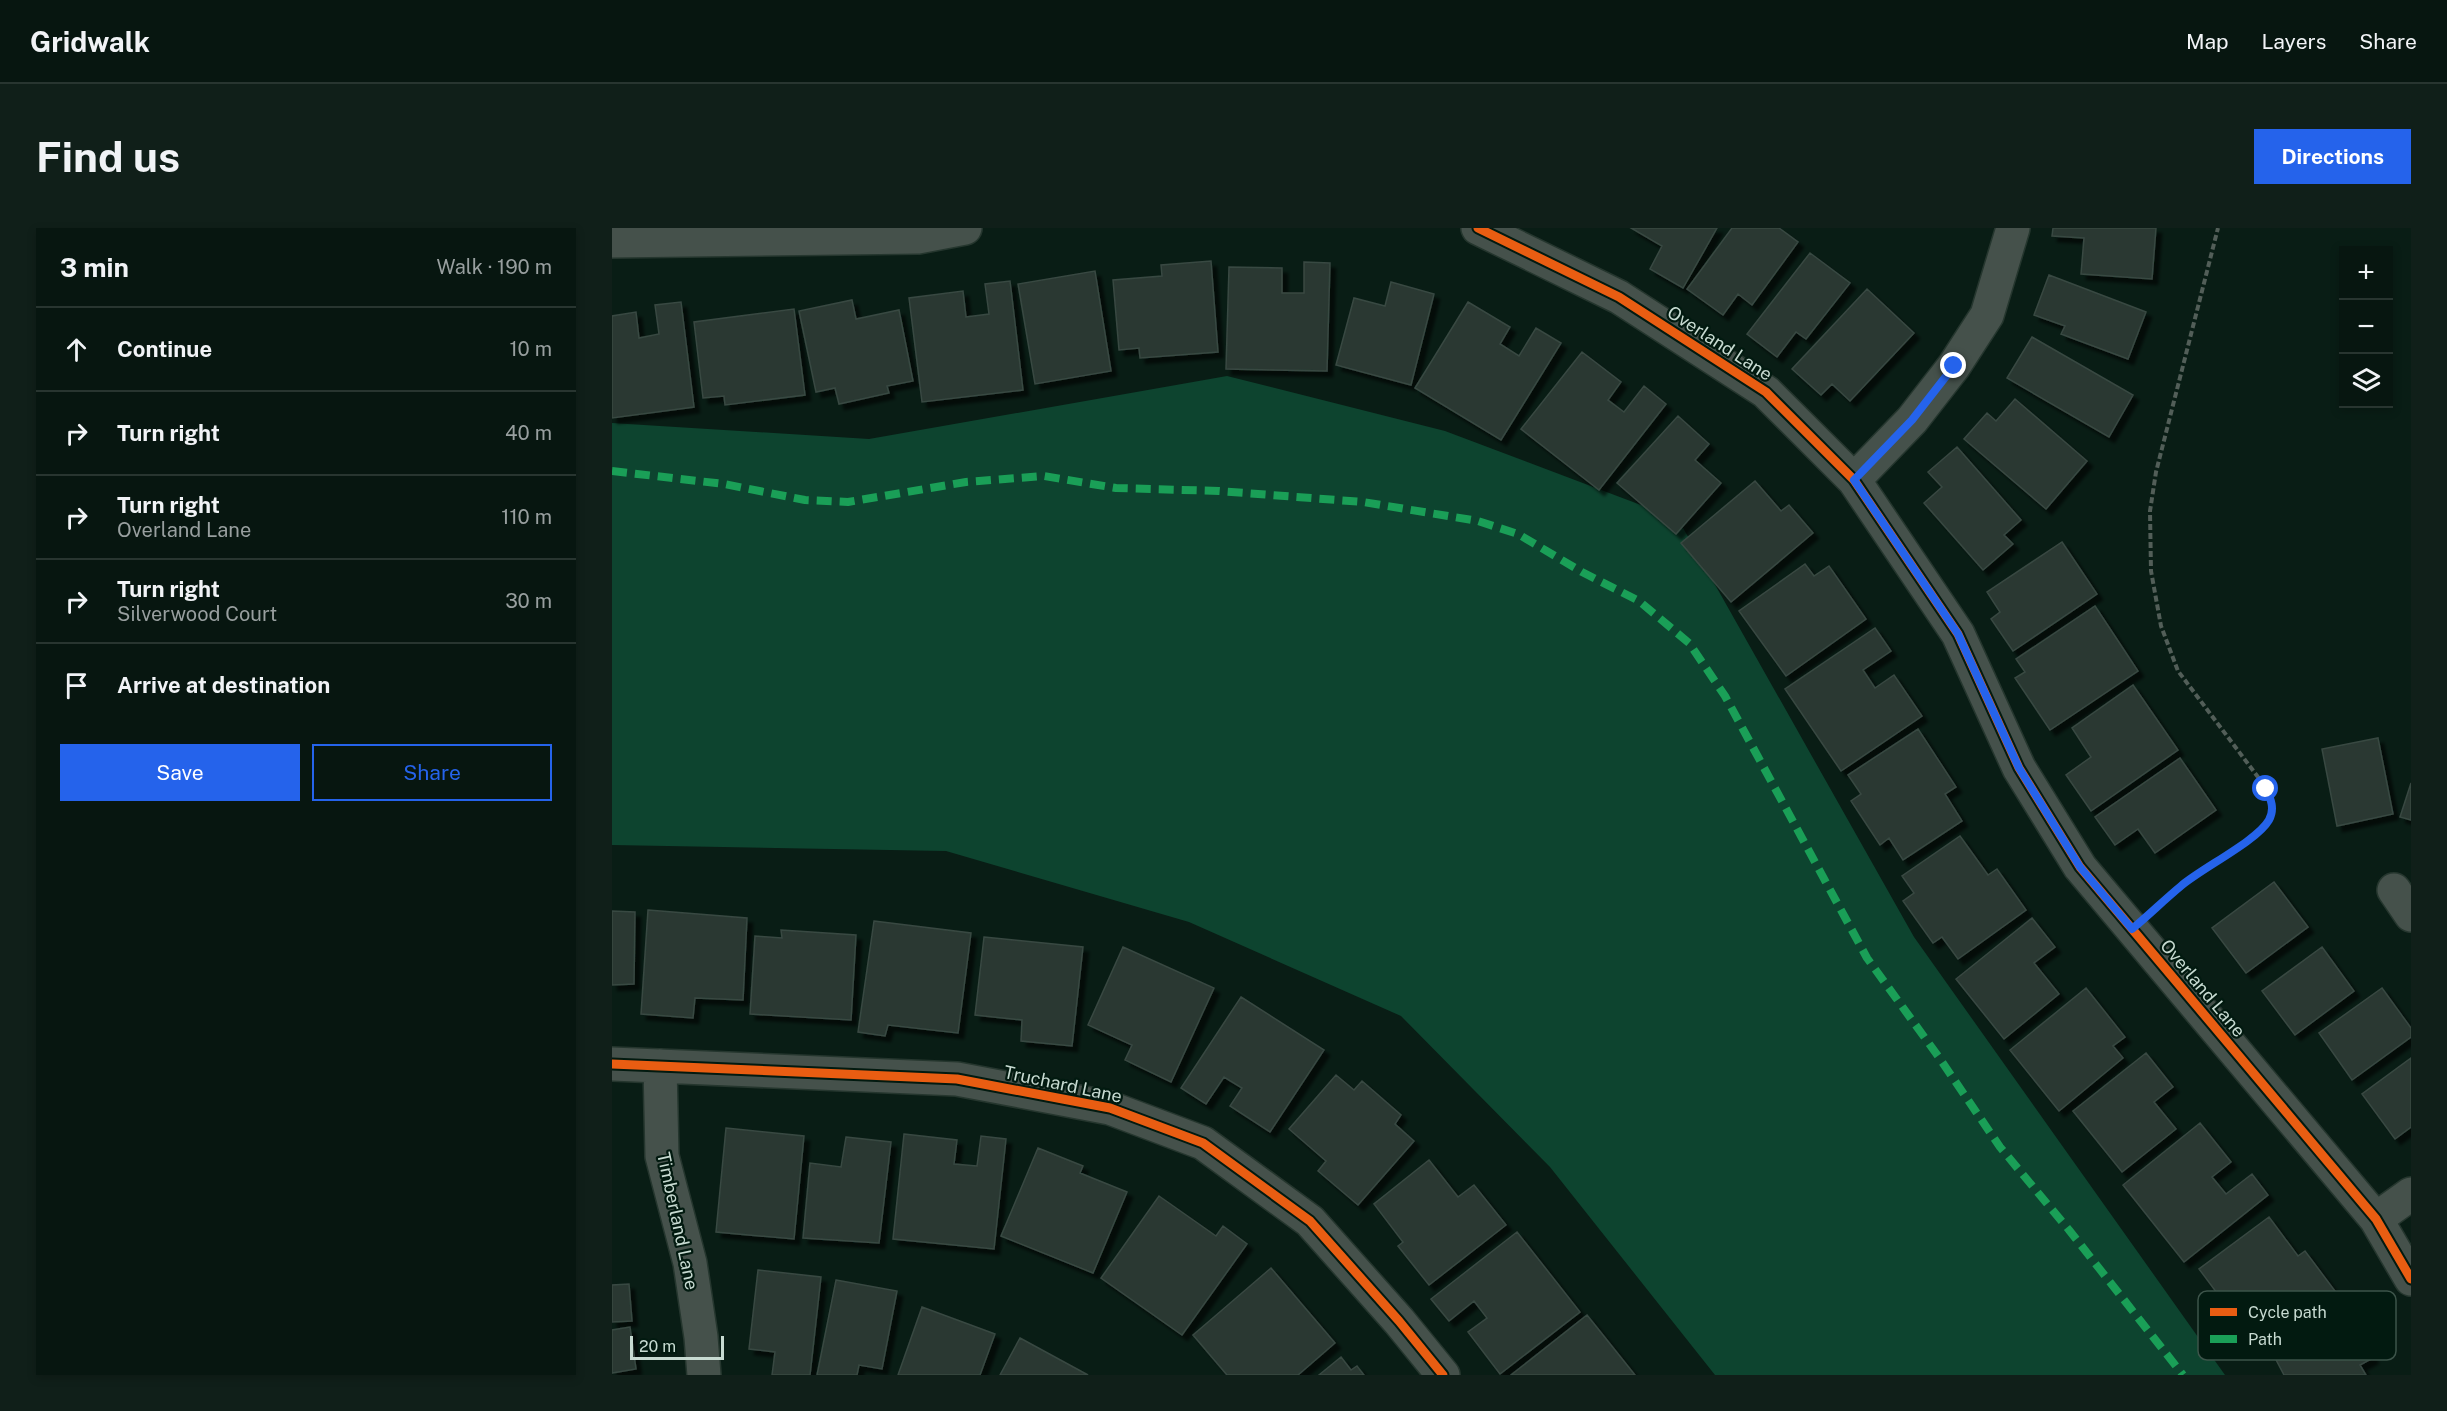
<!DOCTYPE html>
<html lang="en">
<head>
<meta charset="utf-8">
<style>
	body { margin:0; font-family:"Public Sans",sans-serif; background:#101f19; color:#f1f3f6 }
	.controls { position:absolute; right:18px; top:18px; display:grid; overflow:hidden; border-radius:0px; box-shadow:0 3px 9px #0003 }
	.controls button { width:54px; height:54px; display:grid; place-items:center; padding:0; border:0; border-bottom:2px solid #283530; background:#071610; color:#f1f3f6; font:30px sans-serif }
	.scale { position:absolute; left:18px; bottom:15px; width:94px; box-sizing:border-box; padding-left:6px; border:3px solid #c7dad1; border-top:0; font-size:16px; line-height:21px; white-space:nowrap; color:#c7dad1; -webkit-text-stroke:4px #021a10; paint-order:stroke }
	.stop { position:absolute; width:18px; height:18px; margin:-14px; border:4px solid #2563eb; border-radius:50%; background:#fff }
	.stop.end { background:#2563eb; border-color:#fff; box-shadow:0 2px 6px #0008 }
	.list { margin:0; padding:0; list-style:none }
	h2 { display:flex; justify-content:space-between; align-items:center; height:78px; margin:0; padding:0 24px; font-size:26px }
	h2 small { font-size:20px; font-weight:400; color:#989f9f }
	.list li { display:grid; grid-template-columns:39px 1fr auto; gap:18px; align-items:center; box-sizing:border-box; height:84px; padding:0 24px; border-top:2px solid #283530 }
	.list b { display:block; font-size:22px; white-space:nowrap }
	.list p { margin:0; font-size:20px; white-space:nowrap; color:#989f9f }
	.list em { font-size:20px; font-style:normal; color:#989f9f }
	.actions { display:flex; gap:12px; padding:18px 24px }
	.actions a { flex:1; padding:14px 0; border:2px solid #2563eb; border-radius:0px; text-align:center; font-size:21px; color:#2563eb }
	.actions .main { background:#2563eb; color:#fff }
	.icon { flex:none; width:33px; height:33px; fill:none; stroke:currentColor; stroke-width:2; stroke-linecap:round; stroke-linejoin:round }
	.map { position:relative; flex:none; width:1799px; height:1147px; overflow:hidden; border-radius:0px }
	header { display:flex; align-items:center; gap:36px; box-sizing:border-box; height:84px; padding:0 30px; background:#071610; border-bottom:2px solid #283530 }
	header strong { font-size:28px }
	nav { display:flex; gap:33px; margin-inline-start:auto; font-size:21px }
	.intro { display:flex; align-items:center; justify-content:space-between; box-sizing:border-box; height:144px; padding:0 36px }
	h1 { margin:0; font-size:42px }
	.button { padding:15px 27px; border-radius:0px; background:#2563eb; color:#fff; font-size:21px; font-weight:700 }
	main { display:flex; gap:36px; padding:0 36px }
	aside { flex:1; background:#071610; border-radius:0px; box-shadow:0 3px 9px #0003 }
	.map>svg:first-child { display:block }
</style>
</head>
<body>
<header>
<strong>Gridwalk</strong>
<nav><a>Map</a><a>Layers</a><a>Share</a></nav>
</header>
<div class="intro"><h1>Find us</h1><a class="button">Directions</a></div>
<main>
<aside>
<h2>3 min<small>Walk · 190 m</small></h2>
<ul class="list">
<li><svg class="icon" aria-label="ahead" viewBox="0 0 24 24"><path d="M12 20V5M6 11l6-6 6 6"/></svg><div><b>Continue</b></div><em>10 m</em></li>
<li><svg class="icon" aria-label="right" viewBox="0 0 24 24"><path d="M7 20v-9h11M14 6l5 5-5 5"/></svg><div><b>Turn right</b></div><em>40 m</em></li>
<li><svg class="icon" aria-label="right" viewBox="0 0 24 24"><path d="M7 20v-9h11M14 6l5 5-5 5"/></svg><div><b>Turn right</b><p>Overland Lane</p></div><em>110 m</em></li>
<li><svg class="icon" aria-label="right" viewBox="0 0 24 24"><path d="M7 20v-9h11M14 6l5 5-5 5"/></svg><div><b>Turn right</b><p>Silverwood Court</p></div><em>30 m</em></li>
<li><svg class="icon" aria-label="arrive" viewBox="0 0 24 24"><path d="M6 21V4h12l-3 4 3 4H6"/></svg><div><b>Arrive at destination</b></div></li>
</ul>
<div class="actions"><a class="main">Save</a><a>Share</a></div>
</aside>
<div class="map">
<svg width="1799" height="1147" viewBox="0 0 1799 1147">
	<defs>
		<filter id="shadow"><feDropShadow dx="5.5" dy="5.5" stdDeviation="1.5" flood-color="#0009"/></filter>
	</defs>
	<rect width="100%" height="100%" fill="#091d15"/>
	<path fill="#0d442f" d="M615,148l218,55 233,88 236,418 311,438h-510l-165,-208 -149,-151 -212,-94 -243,-71 -334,-6v-422l257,16z"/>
	<path fill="#293932" stroke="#394842" stroke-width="1.5" filter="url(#shadow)" d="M1019,0h86l-34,60 -33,-19 12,-23z
		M1120,0h47l19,14 -46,63 -14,-11 -15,21 -36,-26z
		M1441,0h103l-4,51 -71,-5 3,-36 -32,-2z
		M1198,25l40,30 -44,56 -10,-7 -19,25 -30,-23z
		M599,33l7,91 -78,6 -1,-10 -20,2 -6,-70 49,-4 -1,-11z
		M692,34l26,1 -3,108 -101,-2 3,-102 53,1v25h22z
		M483,43l16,100 -76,13 -17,-100z
		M1437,47l97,37 -18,47 -67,-25 4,-8 -31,-11z
		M398,53l13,109 -101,12 -13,-104 54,-7 3,26 23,-3 -4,-30z
		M779,54l43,12 -23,91 -75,-20 18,-67 31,8z
		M1255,61l47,44 -64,68 -18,-17 -11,11 -29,-26z
		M240,72l4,19 43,-9 14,71 -26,5 2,7 -50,11 -4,-16 -19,4 -17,-81z
		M69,74l13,105 -82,11v-102l24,-4 3,26 20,-4 -4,-29z
		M856,74l42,25 -10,17 19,12 17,-28 25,15 -60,97 -86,-52z
		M182,81l11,86 -80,10 -1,-9 -21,2 -9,-76z
		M1420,109l101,58 -24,42 -102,-59z
		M970,124l39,30 -13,18 16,12 20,-26 22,18 -67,86 -78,-61z
		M1403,171l72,62 -41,48 -82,-70 23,-26 9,8z
		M1066,188l31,28 -14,16 26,23 -45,51 -59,-51z
		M1345,219l64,73 -17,15 9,9 -30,26 -59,-67 18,-16 -14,-15z
		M1143,253l26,30 8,-6 24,28 -82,69 -50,-59z
		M1450,314l35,52 -84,57 -22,-32 9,-7 -13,-20z
		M1193,336l9,12 15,-10 37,53 -80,57 -47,-65z
		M1483,378l43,65 -88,59 -35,-52 10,-6 -9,-13z
		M1263,400l16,23 -28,19 12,18 19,-13 28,41 -81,55 -56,-82z
		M1521,457l45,65 -87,61 -25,-36 25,-18 -19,-29z
		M1306,501l38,58 -11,7 17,27 -59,39 -14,-22 -9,7 -29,-44 10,-7 -13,-19z
		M1766,510l15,76 -56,12 -15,-77z
		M1568,530l36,52 -61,43 -17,-24 -23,16 -20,-28z
		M1799,555v37l-11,-3z
		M1348,608l28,39 9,-6 29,41 -68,49 -16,-22 -9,6 -30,-42 11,-8 -12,-17z
		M1662,654l34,45 -62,46 -34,-45z
		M36,682l99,8 -4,82 -48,-2 -2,20 -52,-4z
		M0,683l23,1 -1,72 -22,1z
		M1420,690l23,29 -21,16 25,31 -55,45 -48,-60z
		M262,693l97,12 -13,100 -70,-8 -3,11 -27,-4z
		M169,702l75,5 -5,85 -101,-6 5,-78 27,2z
		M372,709l99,10 -11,99 -51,-5 1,-21 -47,-5z
		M511,719l91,41 -43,94 -46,-22 7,-15 -44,-20z
		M1710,719l32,44 -59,44 -33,-44z
		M1474,760l39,49 -12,9 10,12 -64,53 -49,-61z
		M1770,760l29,40v9l-59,43 -33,-47z
		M629,769l83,53 -54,82 -40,-26 12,-18 -18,-11 -18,27 -25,-16z
		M1534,825l27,34 -19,15 22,27 -54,43 -49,-61z
		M1799,830v69l-16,12 -33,-45z
		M724,847l18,15 8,-9 39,34 -6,9 19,17 -56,64 -40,-34 8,-10 -37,-32z
		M1588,895l31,39 -19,15 14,17 26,-20 16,21 -84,67 -61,-77z
		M114,900l78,8 -10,103 -78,-7z
		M292,906l53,6 -3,24 23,2 4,-30 25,3 -12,110 -101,-10z
		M234,909l45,5 -12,101 -76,-5 7,-75 31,4z
		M426,920l45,18 -3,7 47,19 -34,81 -92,-37z
		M817,932l29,37 16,-12 32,40 -77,60 -31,-39 5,-4 -29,-38z
		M547,968l57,40 7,-10 24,18 -65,91 -81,-57z
		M1657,989l29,39 7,-5 30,40 -77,57 -59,-79z
		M905,1004l63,80 -80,62 -32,-42 19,-14 -13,-17 -25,20 -18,-22z
		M659,1040l64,75 -37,32h-71l-34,-40z
		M146,1042l63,7 -11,98h-38l3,-23 -26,-3z
		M224,1052l61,11 -15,78 -23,-4 -2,10h-40z
		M17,1056l3,37 -20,1v-37z
		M310,1079l73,27 -15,41h-82z
		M1736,1084l25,46 -13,7 6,10h-82l-12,-23z
		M975,1087l48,60h-124z
		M18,1099l6,42 -24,4v-43z
		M408,1110l68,37h-88z
		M729,1129l10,13 6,-4 7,9h-45z"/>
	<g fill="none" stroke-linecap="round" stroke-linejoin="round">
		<defs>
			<path id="street" d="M866,0l141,69 147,95 88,88 104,154 61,134 61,99 296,352 35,60
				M0,13l306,-4 47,-9
				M1242,252l58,-60 42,-54 33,-51 26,-87
				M1782,662l17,25
				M0,836l345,15 153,29 93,35 107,78 89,100 44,54
				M48,838l2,90 28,107 11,74 3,38
				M1764,991l35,-25"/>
		</defs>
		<use href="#street" stroke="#25362e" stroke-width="36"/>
		<path stroke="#525e58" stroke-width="4" stroke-dasharray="6 3" stroke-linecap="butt" d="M1545,680c16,-15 32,-28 50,-41 17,-13 51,-29 62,-47 6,-11 2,-21 -2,-31l-89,-118 -17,-45 -10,-55 -1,-60 6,-39 62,-244"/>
		<use href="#street" stroke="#45514b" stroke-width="33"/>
		<path stroke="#1a9f57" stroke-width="8" stroke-dasharray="15 8" stroke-linecap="butt" d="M0,243l112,13 81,16 43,2 118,-20 78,-6 72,12 103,3 144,11 115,19 40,13 64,38 57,29 50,42 36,53 142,262 71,98 62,91 69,83 114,145"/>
		<defs>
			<path id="cycleway" d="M866,0l141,69 147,95 88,88 104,154 61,134 61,99 296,352 35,60
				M0,836l345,15 153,29 93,35 107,78 89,100 44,54"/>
		</defs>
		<use href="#cycleway" stroke="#021a10" stroke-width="13"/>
		<use href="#cycleway" stroke="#e95d12" stroke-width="9"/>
	</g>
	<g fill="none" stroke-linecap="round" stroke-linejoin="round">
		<path stroke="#2563eb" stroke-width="8" d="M1342,138l-42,54 -58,60 104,154 61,134 61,99 52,62c17,-14 32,-29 49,-43 21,-18 76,-45 88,-66 6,-11 2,-21 -3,-31"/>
	</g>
	<g text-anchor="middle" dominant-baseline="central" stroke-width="4.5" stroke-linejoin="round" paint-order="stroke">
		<g font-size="18" fill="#c7dad1" stroke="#021a10">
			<text transform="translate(1108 115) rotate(33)">Overland Lane</text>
			<text transform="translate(1591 760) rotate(50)">Overland Lane</text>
			<text transform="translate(451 856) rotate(12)">Truchard Lane</text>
			<text transform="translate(66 993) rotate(78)">Timberland Lane</text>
		</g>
	</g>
	<rect x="1586" y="1063" width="198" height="69" rx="9" fill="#021a10" stroke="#3d544a" stroke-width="1.5"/>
	<rect x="1598" y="1080" width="27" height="8" fill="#e95d12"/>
	<rect x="1598" y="1107" width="27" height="8" fill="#1a9f57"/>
	<g font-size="16" fill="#c7dad1">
		<text x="1636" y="1090">Cycle path</text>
		<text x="1636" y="1117">Path</text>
	</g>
</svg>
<div class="controls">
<button>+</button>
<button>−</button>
<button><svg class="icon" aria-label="layers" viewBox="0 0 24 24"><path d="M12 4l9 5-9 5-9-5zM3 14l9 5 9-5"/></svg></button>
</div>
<div class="scale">20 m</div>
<div class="stop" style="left:1654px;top:561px"></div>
<div class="stop end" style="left:1342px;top:138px"></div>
</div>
</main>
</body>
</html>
